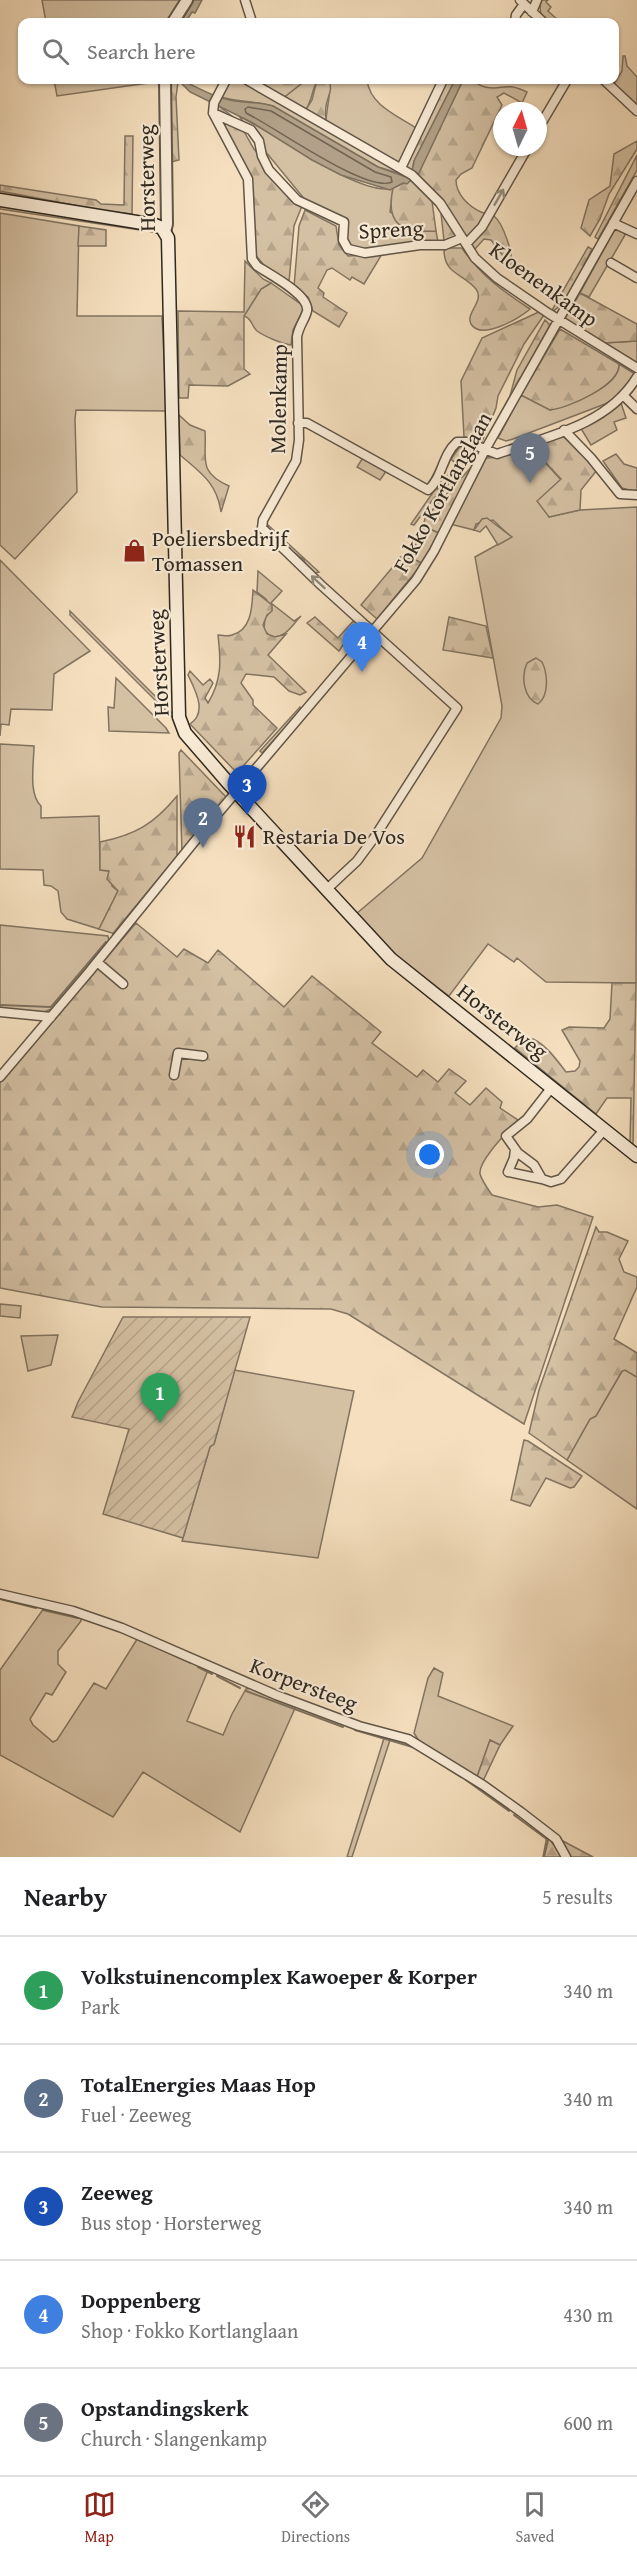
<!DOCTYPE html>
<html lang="en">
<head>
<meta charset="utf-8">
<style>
	body { margin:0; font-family:"Gentium Book Plus",serif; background:#f2f2f2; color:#202124 }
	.compass { position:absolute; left:493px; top:102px; width:54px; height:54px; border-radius:50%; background:#fff; box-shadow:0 2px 4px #0004; rotate:5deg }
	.you { position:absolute; left:430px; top:1155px; width:21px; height:21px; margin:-15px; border:4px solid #fff; border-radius:50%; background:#1a73e8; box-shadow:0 0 0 9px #1a73e833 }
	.badge { display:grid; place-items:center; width:39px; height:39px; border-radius:50%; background:#8f2418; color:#fff; font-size:20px; font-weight:700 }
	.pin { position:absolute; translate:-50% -50px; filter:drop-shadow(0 2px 3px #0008) }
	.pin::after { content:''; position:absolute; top:32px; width:21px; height:18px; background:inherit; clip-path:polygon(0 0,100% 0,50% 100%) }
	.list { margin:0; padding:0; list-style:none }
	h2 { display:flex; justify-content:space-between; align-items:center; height:78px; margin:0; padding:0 24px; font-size:26px }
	h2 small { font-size:20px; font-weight:400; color:#757577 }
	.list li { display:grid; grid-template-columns:39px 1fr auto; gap:18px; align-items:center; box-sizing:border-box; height:108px; padding:0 24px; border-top:2px solid #e0e0e0 }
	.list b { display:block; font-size:22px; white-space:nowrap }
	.list p { margin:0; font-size:20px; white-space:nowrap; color:#757577 }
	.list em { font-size:20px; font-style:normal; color:#757577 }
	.icon { flex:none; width:33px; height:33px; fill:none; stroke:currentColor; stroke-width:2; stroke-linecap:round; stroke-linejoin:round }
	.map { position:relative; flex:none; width:637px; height:1857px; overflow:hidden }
	.search { position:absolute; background:#fff; box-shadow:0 2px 4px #0004; left:18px; right:18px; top:18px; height:66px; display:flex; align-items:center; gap:15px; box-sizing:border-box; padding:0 21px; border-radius:12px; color:#757577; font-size:22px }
	.sheet { height:618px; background:#fff }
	nav { display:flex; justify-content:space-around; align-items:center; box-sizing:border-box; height:84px; border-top:2px solid #e0e0e0; background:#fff; font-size:16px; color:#757577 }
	nav a { display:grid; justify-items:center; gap:3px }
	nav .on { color:#8f2418 }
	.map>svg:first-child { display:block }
</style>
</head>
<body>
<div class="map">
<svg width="637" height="1857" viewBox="0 0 637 1857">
	<defs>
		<pattern id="forest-firs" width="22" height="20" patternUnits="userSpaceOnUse" patternTransform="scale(1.5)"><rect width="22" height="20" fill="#d4c0a3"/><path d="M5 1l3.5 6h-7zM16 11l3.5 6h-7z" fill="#b6a58c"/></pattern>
		<pattern id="garden-furrows" width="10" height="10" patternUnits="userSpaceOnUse" patternTransform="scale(1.5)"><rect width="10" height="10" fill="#d4c0a3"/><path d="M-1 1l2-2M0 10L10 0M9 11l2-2" fill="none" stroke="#b6a58c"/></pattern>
	</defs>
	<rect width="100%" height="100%" fill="#f5dfbe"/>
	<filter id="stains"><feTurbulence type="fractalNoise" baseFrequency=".00333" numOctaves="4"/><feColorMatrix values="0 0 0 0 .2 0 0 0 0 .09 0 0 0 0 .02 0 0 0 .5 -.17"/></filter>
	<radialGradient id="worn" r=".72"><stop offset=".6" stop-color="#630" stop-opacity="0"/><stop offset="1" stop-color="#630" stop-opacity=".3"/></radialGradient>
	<path fill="#d4c0a3" stroke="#827461" stroke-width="1.5" d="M42,0h140l-13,22h-123z
		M541,0h7l-2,2 5,5 -3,4 12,11h-13c-7,-7 -8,-12 -6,-22z
		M623,56h2l2,10 10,11v28l-23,-21 8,-13z
		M54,80h108v1l-105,15z
		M230,80h11l167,96 -30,-9 -105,-61c-18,-5 -35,-4 -52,-9z
		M306,80h12c-7,10 -5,20 -13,31l-22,-13z
		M329,80h38c3,25 29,35 49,48l-16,36 -74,-42c0,-12 6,-32 3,-42z
		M239,116c32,15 122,82 154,72l-3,24 38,19h8l2,11 -82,7 -10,-6v-20l-40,-22 -50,-61z
		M0,191l105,20 27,3 -1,5 -131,-22z
		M0,204l154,25 6,4 -160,-24z
		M0,213l79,13 -2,90h85l4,85v10l-90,-1 -1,9 2,73 -62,67 -15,-14z
		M617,230l6,1 2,4 -36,62 -9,-4 34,-62z
		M271,283l31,22 1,5 -10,20 -2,15c-9,-1 -27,-9 -34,-14 -6,-5 -4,-12 -13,-15l17,-27z
		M637,341v22l-33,-20z
		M619,364l16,10 -22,26 -8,4 -92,35 -7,2 -8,-3 23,-43 29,15c19,-6 70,-22 69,-46z
		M621,403l5,15 -12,4 3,8 -26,15 -11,-18z
		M530,446l31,34 -13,13 1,24 31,-7 57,-3 -1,476 -90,-1 -29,-24 -3,4 -26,-18 -39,52 -53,-40 -22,-21 1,-3 -19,-18 66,-56 79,-140 1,-12 -27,-149 36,-20 -18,-17 -17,4 -2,6 -24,-6 36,-66 15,-1z
		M616,454l8,10 13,4v24l-15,-4 -19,-27z
		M364,456l23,14 -7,10 -23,-13z
		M268,525l51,47 -4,1 -10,-9 -1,-4 -20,-15 -1,-4 -7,-6h-3l-6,-7z
		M423,528h5l11,5 -17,31 -4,-3 -17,-4c14,-5 16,-15 22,-29z
		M0,560l90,91 -36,23 -2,36 -41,-1 -2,16 -8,-1 -1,12z
		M258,571l24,20 -11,12 23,18 7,-5c-10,10 -15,22 -30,21l-7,-7 1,-12 7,-8 -6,-11 -9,-7z
		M116,678l50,50 3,5 -60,-2 -1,-24 6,1z
		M300,707l2,2 -40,44 -2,-2z
		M0,744l34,2c0,17 -6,48 7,60v12l58,-2 1,54 9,1 3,15 6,5 -19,38 -32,-10 -6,-7 -3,-21 -7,-5 -7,-1 -1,-15 -43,-1z
		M0,925l108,11 1,5 -53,66 -12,5 -44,-3z
		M0,1304l21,2 -1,12 -20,-2z
		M58,1335l-7,30 -23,6 -7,-35z
		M234,1370l120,21 -36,167 -136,-17 28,-94 4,-3z
		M625,1370l12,7v132l-70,-49 23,-41 6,-3 26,-45z
		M44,1608l37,7v6l-23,30v13l8,8 -14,23 -6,-2 -16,26 3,6 20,17 4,-2 37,-57 12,6 33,-53 70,32 -22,53 36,14 9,-21 14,-25 5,-1 45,18 -56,126 -97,-60 -30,45 -113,-62v-85z
		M434,1668l9,5 -5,23 75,30 -13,19 -10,-5 -13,37 -58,-36 -5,-8 14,-55z
		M385,1735l6,2 -39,120h-5z"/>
	<path fill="url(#forest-firs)" stroke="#827461" stroke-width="1.5" d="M168,80h7l3,2 -2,15 3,63 -8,2z
		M257,80h49l-23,18 -27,-16z
		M317,80h12c4,11 -1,15 -3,26 -1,5 0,11 0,16l-21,-11 7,-11z
		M447,80h8l-41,81 -2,11 -7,-7z
		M463,80c13,0 13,5 22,7 18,4 19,-6 42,5l-5,11 -18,-10 -7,4 5,8 -30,63 -11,6 -5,6c0,14 12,26 25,32 4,2 8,1 13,4 9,7 21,41 16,49l-19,-25 -7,-1 -10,11 -57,-74z
		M218,105l20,16 16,28 48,57 -8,20 -5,56 -21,-12 -15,-18 -1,-61 -33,-73z
		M125,136h8l-1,78 -27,-3 -105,-20v-6l96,15 5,4 23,1z
		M637,141v8l-28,45 -9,25 -10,17 -9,-8 8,-28 21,-14 4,-32z
		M637,155v15l-39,69 -3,-2z
		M412,179l20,22 4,30c-34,2 -51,-6 -43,-43z
		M305,210l31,16 3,19 9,11 34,-2 -18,30 -12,-7 -2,3 -18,-12 -5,2 -9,18 6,5 -1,4 24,16 -8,14 -26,-16 -5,-14 -14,-10 5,-61z
		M441,213l17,22 -14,6z
		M79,226l27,4v16h-28z
		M588,247l4,2c-8,15 -26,58 -41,63z
		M447,248h15c17,26 42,44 68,61 -10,9 -49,32 -59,15 -6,-11 14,-23 5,-35 -13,-16 -31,-14 -32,-38z
		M245,261l18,18 8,4 -10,6 -17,27v53l6,5 -22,12 -39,-1 -1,13h-9l-1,-87 66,1z
		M580,293l57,31v17l-34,2 -39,-23z
		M541,311l3,4 -20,29 -26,52 -2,12 -15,36 -17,-7 -3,-56 21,-43z
		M545,320l5,5 -66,119 26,-48 7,-26z
		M560,329l59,35c1,21 -50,44 -69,46l-29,-15z
		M179,415l11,10 15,6c2,27 -8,41 24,55l-8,26c-4,-29 -20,-39 -41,-57z
		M561,434l36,36 -16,20 -1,20 -31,7 -12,-16 24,-22 -31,-33z
		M462,444l15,6 -36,43 -7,5 -20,27 -3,-1 25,-36 4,2 15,-27 -4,-4z
		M475,463l-36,70 -11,-5h-5l2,-10z
		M487,518l25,19 -14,8 -12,-19 -6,6 -6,-2 8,-11z
		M401,557l17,4 4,3 -45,55 -16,-14z
		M253,590l19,15v6l-5,4 -4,10 4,9 8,3 11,-3 -18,21 38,37 -6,3 -11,-4 -15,-14 -28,-3 -5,9 12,17v5l24,23 -40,45 -47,-49c18,-12 5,-34 -2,-49l2,-4 13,14 7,-6 3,4 -8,15 3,5c14,-23 13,-42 10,-68 5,0 9,2 14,0 20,-5 20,-29 21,-45z
		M70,611l103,103v4l-103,-103z
		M315,617l23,21 17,-19 13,10 -23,13 -6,9 -32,-28z
		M449,617l37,9 7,32 -50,-8z
		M536,658l6,4c6,12 7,34 -4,42 -15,-6 -17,-28 -11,-41z
		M181,750l46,48 -45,54 -3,-99z
		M177,796v62l-62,76 -16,-5 19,-38 -11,-12 2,-8 -9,-1v-28c35,-7 54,-18 77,-46z
		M136,923l41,34 7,-8 24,14 10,-13 66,57 28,-31 69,56 -9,11 45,34 6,-7 15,12 11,-13 17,12 -11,12 15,12 16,-17 16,14 -2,6 18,12c-9,10 -40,41 -38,54 2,7 8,15 12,21l46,12 19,-2 36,12 -69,207 -176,-110 -17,-5 -229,-2 -102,-19v-205z
		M612,983h24l-3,163 -3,-3 1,-45h-24l-11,16 -81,-66 5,-5 13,-4c14,7 23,20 33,33l9,-1 4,-4 1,-6 -18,-31 7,-3 35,1 6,-9z
		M596,1227l3,5h8l21,9 -9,18 5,13 13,5v10l-23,52 23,14v24l-12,-7 -3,1 -26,45 -6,3 -23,41 -38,-27 10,-43z
		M524,1440l4,1 54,35 -8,11 -4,1 -24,-10 -16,28 -19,-6z
		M490,1740l10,5 -17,36 -6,-4z
		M547,1836l16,21h-20z
		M561,1840l32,17h-22z"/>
	<path fill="url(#garden-furrows)" stroke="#827461" stroke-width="1.5" d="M123,1317h127l-36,127 -4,3 -27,91 -80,-24 26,-85 -57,-12 6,-15z"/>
	<path fill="#b2a188" stroke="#7e715e" stroke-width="1.5" d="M194,0h8l-7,13 -3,-1 -5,8 2,2h-8z
		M178,80h4c16,8 36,19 53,21 13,2 25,1 38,5l105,61 34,12 -5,5 -4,-1 -13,7 -49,-15 -29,-15 -59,-37 -63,-31z
		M455,80h8l-45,95 -6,-3 2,-11z"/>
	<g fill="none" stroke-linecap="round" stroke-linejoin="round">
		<path stroke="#716554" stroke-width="1.5" d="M248,107l23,4 104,61 16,5 1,5c-25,12 -120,-57 -146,-69l-1,-4z"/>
		<path stroke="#7e715e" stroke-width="2" d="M113,934l63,-76
			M0,1005l51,2 55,-65
			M0,1599l36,9
			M43,1610l35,8
			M169,1653l22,10
			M198,1667l14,7
			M217,1676l23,12
			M246,1691l97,36
			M355,1730l61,18
			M439,1763l22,14
			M466,1780l43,31
			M514,1815l34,25 -4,17"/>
		<defs>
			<path id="minor" d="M245,0l7,22
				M520,0l23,22
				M532,12l5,-12
				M515,22l1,-7 8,-11
				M226,80l-12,23 -1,10 35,66 4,80 5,7c12,8 53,29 50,45 -2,9 -8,14 -10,26l2,103 -3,21 -33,59 -1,8 59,57 136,123 -83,130 -17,23 -31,29
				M247,80l165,95 28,28 35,55 22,20 51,35 89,55
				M604,80l33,31
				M213,113l38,17 8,11 3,15 7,14 28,30 47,22 -1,18 5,9 17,4 55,-8h25l17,-7
				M538,129l29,-49
				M401,168l42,-88
				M613,223l24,11
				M466,244l16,-17 46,-80
				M611,263l26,15
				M624,396l13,13
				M298,423h9l121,67c14,-11 14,-35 29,-48h10l30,12c50,-17 111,-29 140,-77
				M564,430l27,28 29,36 17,1
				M97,962l26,22
				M0,1012l51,5
				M174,1075l4,-22 25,3
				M0,1077l89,-105 114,-141 213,-251 18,-29 51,-101 152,-269
				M552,1087l-25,32 -21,17 12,17 16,12 8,14 9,3 10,-3 44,-50
				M515,1149l-1,9 -6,14 34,7
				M0,1594l73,17 49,17 154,67 83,31 49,13 75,46 38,27 35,27 10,18"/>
			<path id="tertiary" d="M173,22l14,-22
				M165,232l2,-8 -2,-144"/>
			<path id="secondary" d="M0,200l155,25 7,3 6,10 11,479 6,16 45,52 161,174 246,197"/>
		</defs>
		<use href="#minor" stroke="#615647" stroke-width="11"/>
		<use href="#tertiary" stroke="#615647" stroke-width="14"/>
		<use href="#secondary" stroke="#30291f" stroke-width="15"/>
		<use href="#minor" stroke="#f8ead5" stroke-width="8"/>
		<use href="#tertiary" stroke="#f8ead5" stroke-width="10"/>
		<use href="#secondary" stroke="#f8ead5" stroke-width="12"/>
	</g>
	<defs><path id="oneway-shaft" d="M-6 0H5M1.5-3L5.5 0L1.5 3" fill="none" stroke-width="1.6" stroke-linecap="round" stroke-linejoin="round" transform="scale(1.5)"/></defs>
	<g stroke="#948a7a">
		<use href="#oneway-shaft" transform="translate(499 197) rotate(-60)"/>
		<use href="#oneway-shaft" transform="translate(318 582) rotate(-137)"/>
	</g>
	<defs>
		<symbol id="shop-bare" viewBox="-9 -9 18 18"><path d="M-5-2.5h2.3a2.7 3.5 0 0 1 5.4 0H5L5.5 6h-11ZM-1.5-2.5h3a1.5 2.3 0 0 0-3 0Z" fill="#8f2418" stroke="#f8ead5" stroke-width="2.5" paint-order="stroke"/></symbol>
		<symbol id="restaurant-bare" viewBox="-9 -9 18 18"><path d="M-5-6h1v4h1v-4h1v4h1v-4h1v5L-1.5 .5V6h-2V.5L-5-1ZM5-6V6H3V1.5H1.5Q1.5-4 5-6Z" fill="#8f2418" stroke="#f8ead5" stroke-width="2.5" paint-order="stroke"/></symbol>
	</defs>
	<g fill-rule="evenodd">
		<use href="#shop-bare" x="118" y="534" width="33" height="33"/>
		<use href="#restaurant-bare" x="228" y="820" width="33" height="33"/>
	</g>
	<g text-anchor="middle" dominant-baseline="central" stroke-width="4.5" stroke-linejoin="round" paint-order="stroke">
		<g font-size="22" fill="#30291f" stroke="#f8ead5">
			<text transform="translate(146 178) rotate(-91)">Horsterweg</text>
			<text transform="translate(391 229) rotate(-3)">Spreng</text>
			<text transform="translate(544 284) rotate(36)">Kloenenkamp</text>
			<text transform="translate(278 399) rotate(-89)">Molenkamp</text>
			<text transform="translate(442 492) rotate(-61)">Fokko Kortlanglaan</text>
			<text transform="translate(158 663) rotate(-93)">Horsterweg</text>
			<text transform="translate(503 1021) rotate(38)">Horsterweg</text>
			<text transform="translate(304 1684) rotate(21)">Korpersteeg</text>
		</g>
		<g font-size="22" fill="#30291f" stroke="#f8ead5" text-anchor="start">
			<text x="152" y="538">Poeliersbedrijf<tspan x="152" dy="25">Tomassen</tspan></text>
			<text x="263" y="836">Restaria De Vos</text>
		</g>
	</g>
	<rect width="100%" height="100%" filter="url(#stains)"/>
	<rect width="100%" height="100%" fill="url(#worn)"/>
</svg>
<svg class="compass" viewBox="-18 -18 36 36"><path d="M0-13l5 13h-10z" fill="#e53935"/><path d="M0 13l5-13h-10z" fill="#757577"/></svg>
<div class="you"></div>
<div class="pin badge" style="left:160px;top:1423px;background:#2e9e5b">1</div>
<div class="pin badge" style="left:203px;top:848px;background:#5c6f8a">2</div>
<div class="pin badge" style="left:247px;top:815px;background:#1a4fb4">3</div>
<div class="pin badge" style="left:362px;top:672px;background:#3f7fe0">4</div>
<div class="pin badge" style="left:530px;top:483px;background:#6b7280">5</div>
<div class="search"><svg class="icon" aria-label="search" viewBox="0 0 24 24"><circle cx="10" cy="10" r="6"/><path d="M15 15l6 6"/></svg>Search here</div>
</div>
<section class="sheet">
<h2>Nearby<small>5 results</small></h2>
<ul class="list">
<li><span class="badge" style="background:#2e9e5b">1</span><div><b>Volkstuinencomplex Kawoeper &amp; Korper</b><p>Park</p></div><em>340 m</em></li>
<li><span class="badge" style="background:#5c6f8a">2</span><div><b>TotalEnergies Maas Hop</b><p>Fuel · Zeeweg</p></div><em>340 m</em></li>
<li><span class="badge" style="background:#1a4fb4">3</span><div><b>Zeeweg</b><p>Bus stop · Horsterweg</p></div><em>340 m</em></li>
<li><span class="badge" style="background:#3f7fe0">4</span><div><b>Doppenberg</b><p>Shop · Fokko Kortlanglaan</p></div><em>430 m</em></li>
<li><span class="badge" style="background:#6b7280">5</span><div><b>Opstandingskerk</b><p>Church · Slangenkamp</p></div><em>600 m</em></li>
</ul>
</section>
<nav>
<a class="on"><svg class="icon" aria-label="map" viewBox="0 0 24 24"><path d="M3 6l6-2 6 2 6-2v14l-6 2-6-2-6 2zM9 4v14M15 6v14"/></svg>Map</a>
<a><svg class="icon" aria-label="directions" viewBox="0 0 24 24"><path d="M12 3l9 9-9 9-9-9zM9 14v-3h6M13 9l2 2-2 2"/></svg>Directions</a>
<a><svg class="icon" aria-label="saved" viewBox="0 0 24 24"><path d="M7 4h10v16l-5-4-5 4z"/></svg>Saved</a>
</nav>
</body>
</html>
